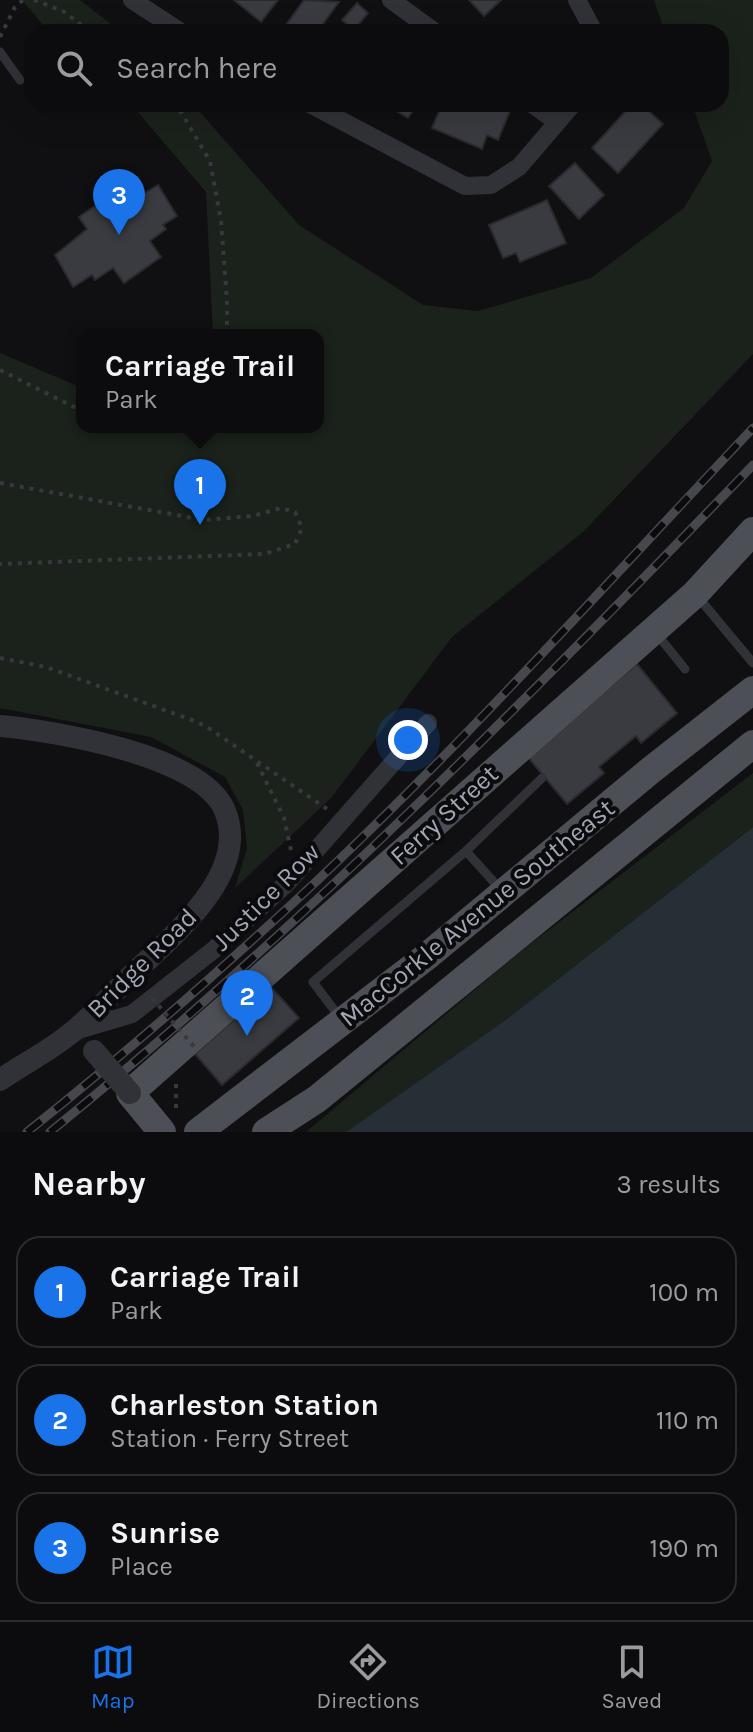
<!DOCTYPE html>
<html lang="en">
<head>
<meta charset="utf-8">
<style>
	body { margin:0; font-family:Karla,sans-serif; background:#151517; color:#f1f3f6 }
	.you { position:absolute; left:408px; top:740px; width:28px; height:28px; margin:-20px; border:6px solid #fff; border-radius:50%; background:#1a73e8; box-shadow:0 0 0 12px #1a73e833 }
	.badge { display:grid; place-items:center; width:52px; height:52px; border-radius:50%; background:#1a73e8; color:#fff; font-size:26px; font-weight:700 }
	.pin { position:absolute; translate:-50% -66px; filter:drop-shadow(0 2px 4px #0008) }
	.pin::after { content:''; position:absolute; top:42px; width:28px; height:24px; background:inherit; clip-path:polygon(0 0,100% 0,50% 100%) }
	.popup { position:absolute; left:76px; top:329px; width:248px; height:104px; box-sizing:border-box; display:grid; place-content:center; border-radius:16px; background:#0c0c0e; filter:drop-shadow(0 2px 6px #0005); font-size:26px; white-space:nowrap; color:#9a9b9e }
	.popup b { font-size:30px; color:#f1f3f6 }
	.popup::after { content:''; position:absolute; left:50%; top:100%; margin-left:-16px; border:16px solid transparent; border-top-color:#0c0c0e }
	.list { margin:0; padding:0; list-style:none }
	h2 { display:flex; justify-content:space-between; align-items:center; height:104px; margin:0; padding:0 32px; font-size:34px }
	h2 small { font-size:26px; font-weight:400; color:#9a9b9e }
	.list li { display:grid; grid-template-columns:52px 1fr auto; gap:24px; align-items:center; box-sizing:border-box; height:112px; margin:0 16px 16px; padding:0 16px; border:2px solid #2c2c2e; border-radius:24px }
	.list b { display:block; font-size:30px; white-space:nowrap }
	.list p { margin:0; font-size:26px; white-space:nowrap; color:#9a9b9e }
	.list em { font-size:26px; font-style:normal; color:#9a9b9e }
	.icon { flex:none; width:44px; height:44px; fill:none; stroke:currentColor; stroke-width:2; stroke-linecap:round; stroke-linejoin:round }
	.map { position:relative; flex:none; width:753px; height:1132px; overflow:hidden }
	.search { position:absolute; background:#0c0c0e; box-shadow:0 8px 32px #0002; left:24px; right:24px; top:24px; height:88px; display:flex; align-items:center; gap:20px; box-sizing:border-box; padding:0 28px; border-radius:24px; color:#9a9b9e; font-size:30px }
	.sheet { height:488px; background:#0c0c0e }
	nav { display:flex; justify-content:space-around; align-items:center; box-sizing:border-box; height:112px; border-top:2px solid #2c2c2e; background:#0c0c0e; font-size:22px; color:#9a9b9e }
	nav a { display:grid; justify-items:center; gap:4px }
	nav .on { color:#1a73e8 }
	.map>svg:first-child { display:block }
</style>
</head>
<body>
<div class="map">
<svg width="753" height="1132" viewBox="0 0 753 1132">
	<rect width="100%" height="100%" fill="#101012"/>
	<path fill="#1a221b" d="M22,0h58l41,32h-72z
		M654,0h99v354l-170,178 -131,105 -120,160 -97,91 12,-40 -4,-38 -18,-33 -74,-40 -151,-29v-355l82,35v39h236v-92h-105l-7,-143 -75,-88h62l106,121 124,80 55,6 113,-33 93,-70 28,-47 -20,-57h29v-72h-56z
		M753,773v54l-246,192 -161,113h-40l209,-176z"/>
	<path fill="#262f36" d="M753,827v305h-407l161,-113z"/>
	<path fill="#3a3b40" stroke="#2a2a2e" stroke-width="2" d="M234,0h44l-17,22z
		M304,0l35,2 -22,30h-36z
		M469,0h32l-17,16z
		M357,3l11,10 -14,17 -12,-10z
		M385,104h32l-9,14z
		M442,104h50l18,7 -12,29 -11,-5 -5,14 -50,-21z
		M632,104h9l22,20 -45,49 -26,-25z
		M575,163l29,32 -25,24 -30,-33z
		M158,185l19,31 -14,9 3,4 -16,12 11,16 -37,26 -11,-15 -18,12 -3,-5 -19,12 -18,-32 32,-26 -8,-12 39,-27 8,14z
		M547,200l19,43 -46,19 -4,-9 -13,5 -14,-33z
		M637,664l40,49 -36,30 -5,-7 -37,31 5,6 -37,31 -40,-48z
		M271,987l28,31 -77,67 -27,-31z"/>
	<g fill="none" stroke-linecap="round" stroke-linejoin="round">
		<path stroke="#37393e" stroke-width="4" stroke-dasharray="4 6" stroke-linecap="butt" d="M34,0l29,11 27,21
			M0,37l15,-30 8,-7
			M172,104l9,8 29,49 11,60 6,80v34
			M0,370l82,41
			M0,483l204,37 49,-4 28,-8 14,4 7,16 -7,16 -31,10 -264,10
			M0,658l46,9 146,53 15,7 120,82
			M257,763l27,55 7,32
			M176,1084v27"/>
		<path stroke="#313237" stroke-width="9" d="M0,52l20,28
			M698,597l55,66
			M656,633l29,36
			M466,851l35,39
			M341,1019l-28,-37 153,-131 76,-73"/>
		<path stroke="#313237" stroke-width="18" d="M132,0l49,32
			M391,0l44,32
			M577,0l17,32
			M310,104l155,82 26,-1 28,-18 54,-63
			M532,104l25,18
			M78,1030l54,-16 84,-66 72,-66 140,-159"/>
		<path stroke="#313237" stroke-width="22" d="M0,726c54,5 203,29 225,85 25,61 -49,122 -88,159 -21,20 -40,41 -61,59 -23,20 -51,34 -76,51"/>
		<path stroke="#4d4f56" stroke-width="28" d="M162,1132l-32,-39 565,-499 58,-63
			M198,1132l228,-175 225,-187 102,-80
			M266,1132l51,-33 436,-355"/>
		<defs>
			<path id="rail" d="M27,1132c87,-69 171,-142 253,-217 167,-152 318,-323 473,-487
				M50,1132c253,-205 478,-433 703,-667"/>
		</defs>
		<use href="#rail" stroke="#46484e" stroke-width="9"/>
		<use href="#rail" stroke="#0b0b0d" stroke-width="6" stroke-dasharray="18" stroke-linecap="butt"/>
		<path stroke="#37393e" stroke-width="4" stroke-dasharray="4 6" stroke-linecap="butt" d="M152,998l45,52"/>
		<path stroke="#313237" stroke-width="22" d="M94,1051l36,42"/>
	</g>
	<g text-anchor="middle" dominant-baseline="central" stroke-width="8" stroke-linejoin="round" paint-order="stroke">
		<g font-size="26" fill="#a0a6b4" stroke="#0b0b0d">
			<text transform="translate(444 815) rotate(-42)">Ferry Street</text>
			<text transform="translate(266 897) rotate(-45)">Justice Row</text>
			<text transform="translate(477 913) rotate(-39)">MacCorkle Avenue Southeast</text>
			<text transform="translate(142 963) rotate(-45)">Bridge Road</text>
		</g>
	</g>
</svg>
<div class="you"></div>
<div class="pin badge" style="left:200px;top:525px">1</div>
<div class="popup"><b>Carriage Trail</b>Park</div>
<div class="pin badge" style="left:247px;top:1036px">2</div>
<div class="pin badge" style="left:119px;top:235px">3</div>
<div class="search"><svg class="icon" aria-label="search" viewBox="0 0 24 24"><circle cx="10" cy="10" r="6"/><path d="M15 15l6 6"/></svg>Search here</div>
</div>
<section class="sheet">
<h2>Nearby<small>3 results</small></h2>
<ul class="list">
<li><span class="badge">1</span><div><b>Carriage Trail</b><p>Park</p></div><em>100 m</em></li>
<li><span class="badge">2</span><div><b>Charleston Station</b><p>Station · Ferry Street</p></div><em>110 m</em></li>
<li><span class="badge">3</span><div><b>Sunrise</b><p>Place</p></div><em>190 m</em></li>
</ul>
</section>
<nav>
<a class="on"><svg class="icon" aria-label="map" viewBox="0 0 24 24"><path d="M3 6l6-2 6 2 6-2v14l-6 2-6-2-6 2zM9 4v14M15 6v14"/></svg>Map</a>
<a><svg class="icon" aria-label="directions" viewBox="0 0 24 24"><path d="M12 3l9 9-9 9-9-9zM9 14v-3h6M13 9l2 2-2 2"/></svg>Directions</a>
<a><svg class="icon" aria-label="saved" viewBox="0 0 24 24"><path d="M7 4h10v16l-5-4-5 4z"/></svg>Saved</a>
</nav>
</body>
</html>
